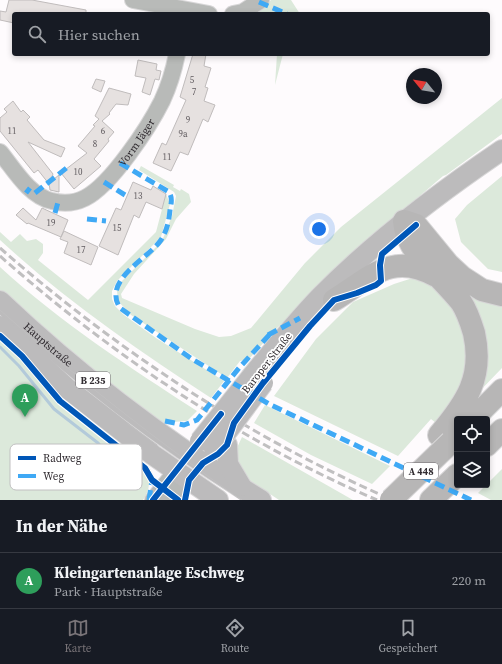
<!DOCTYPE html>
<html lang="de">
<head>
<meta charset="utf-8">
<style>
	body { margin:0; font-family:"Source Serif 4",serif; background:#20242c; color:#f1f3f6 }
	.controls { position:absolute; right:12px; bottom:12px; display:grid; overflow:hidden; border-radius:4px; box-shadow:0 2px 6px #0003 }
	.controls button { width:36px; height:36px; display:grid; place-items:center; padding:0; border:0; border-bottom:1px solid #363941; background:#171b24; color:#f1f3f6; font:20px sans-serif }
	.compass { position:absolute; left:406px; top:68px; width:36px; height:36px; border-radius:50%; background:#171b24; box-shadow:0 2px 6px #0003; rotate:300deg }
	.you { position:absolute; left:319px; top:229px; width:14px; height:14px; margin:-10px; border:3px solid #fff; border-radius:50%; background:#1a73e8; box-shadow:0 0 0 6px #1a73e833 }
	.badge { display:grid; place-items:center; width:26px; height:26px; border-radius:50%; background:#797478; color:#fff; font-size:13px; font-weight:700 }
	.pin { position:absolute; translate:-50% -33px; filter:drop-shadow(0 1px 2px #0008) }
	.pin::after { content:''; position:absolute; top:21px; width:14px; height:12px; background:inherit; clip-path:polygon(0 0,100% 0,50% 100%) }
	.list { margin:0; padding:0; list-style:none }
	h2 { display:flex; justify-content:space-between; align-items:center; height:52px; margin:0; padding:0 16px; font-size:17px }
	h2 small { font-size:13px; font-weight:400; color:#9ea1a6 }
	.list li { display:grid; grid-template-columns:26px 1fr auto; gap:12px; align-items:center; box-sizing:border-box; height:56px; padding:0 16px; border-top:1px solid #363941 }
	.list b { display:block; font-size:15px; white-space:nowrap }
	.list p { margin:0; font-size:13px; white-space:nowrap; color:#9ea1a6 }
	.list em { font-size:13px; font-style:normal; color:#9ea1a6 }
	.icon { flex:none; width:22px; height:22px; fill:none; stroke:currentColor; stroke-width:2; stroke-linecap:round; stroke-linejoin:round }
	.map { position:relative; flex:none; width:502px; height:500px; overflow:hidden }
	.search { position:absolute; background:#171b24; box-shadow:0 2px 6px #0003; left:12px; right:12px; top:12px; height:44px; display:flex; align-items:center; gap:10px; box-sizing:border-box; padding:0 14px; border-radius:4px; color:#9ea1a6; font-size:15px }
	.sheet { height:108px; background:#171b24 }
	nav { display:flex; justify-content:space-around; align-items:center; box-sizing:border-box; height:56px; border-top:1px solid #363941; background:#171b24; font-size:11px; color:#9ea1a6 }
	nav a { display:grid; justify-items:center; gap:2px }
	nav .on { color:#797478 }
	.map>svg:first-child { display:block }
</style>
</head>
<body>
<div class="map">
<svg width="502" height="500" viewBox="0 0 502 500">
	<rect width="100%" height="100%" fill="#fefbfd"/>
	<path fill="#dce9db" d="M271,0h20l9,14h-44z
		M277,54h6l-8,31z
		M502,98v36l-56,41 -3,1 -70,60 -100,96 -24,27 -9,2 -13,17 -96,-63 -13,-14 -1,-10 4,-9 41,-41 10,-25 4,-20 -2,-4 -35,-22 2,-4 33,19 -1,2 7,4 1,-2 8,5 2,8 -15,17 -10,20 -32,35 -13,20 1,4 73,31 24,8 12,-1 20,-8 54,-65 36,-36z
		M502,176v96l-14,-3 -27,-27 -6,-23 12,-14z
		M166,194l4,10 -9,33 -44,44 -5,10v8l3,7 9,9 32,23 68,43 -13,17c-74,-48 -147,-99 -211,-158v-8l11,10 9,-8 7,7 9,-2 7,5v9l-5,7 50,40 68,-68z
		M0,267c60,55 129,100 197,144l-10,10 -14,1 -7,-2 -1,3 -28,-15 -137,-114z
		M443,268l59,35v65l-27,28 4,-12z
		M419,276c16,8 26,19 35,34 23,39 14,82 -18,113l-5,-4 -33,37 -124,-60 42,-57 37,-37 41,-18z
		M0,339l25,23 34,41 86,68c6,10 5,19 -2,29h-143z
		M28,359l37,41 83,65 6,11 -2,1 -5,-10 -85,-67z
		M265,405l125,61 -18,18 -61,-29 -57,-32z
		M242,437l111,63h-74l-36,-24 -8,-18 1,-8z
		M502,469v31h-11l-13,-7z"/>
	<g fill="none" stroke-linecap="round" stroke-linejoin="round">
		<path stroke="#b3cada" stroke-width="3" d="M0,347l19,19 35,43 44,34 24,29"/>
	</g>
	<path fill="#e6e1e0" stroke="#c0bcbc" d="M9,0h23l54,10v4h-72v9l-14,-3v-9l6,1z
		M193,54h13l-2,12 7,2 -6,19 3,1 -4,13 11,4 -7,17 -5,-3 -15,36 -8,-3 -9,19 -18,-8 9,-20 4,2 20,-45 -6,-3z
		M138,60l19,4 -1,6 5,1 -2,9 -4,-1 -5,16 -8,-3 4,-14 -11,-2z
		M96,79l9,2 -4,11 -9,-4z
		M109,88l22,6 -3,11 -12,-1 -7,9 1,1 -8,7 12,11 -6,7 1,2 -15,18 7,7 -27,23 -13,-16 26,-20 -9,-7 17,-20 -2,-1 6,-6 -4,-3z
		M13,101l8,11 2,-2 7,7 -3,3 17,20 21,8 -4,9 -33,-15 25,32 -4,10 -11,-14 -4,3 -34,-42v-13l7,-6 -3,-3z
		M59,175v17l-9,-2 -1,-7z
		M133,182l18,8 2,-4 13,8 -4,15 -16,-7 -7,16 -5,-3 -16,40 -19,-9 17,-38 5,2z
		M23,208l13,12 6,-12 26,12 -7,17 -33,-14 -1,1 -11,-9z
		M64,231l34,16 -7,18 -27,-12 4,-11 -8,-3z"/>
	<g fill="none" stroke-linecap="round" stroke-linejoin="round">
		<defs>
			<g id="minor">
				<path d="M133,0l76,14"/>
				<path d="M233,14l10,-2 18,-12"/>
				<path id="s1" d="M0,152c14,17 29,44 52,49 11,3 23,2 33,-3 26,-13 64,-71 77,-97 7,-15 12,-32 15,-47"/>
				<path d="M153,500l23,-29"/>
				<path d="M170,500l19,-20"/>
			</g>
			<g id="major">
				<path id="s2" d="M0,301c78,74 169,143 261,199"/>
				<path d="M0,326l68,63 85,66 65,45"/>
				<path d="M252,376c22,-27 44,-54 68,-79 55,-56 117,-103 182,-147"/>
				<path d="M227,445l1,19 13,22"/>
			</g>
			<path id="highway" d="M334,300c37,-23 58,-49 102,-24
				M473,419l29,-29
				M439,435c27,-32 45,-58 35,-102 -3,-10 -7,-22 -13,-31 -9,-11 -19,-21 -29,-32 -14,-16 -26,-26 -28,-49l12,4 32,39 14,13 20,13 20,5
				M487,445l15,-15
				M431,500l26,-25"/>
		</defs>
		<use href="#minor" stroke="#d8d7d8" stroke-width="18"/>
		<use href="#major" stroke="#d8d7d8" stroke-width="22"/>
		<use href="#highway" stroke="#d8d7d8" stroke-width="24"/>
		<use href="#minor" stroke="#b8bab8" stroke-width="16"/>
		<use href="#major" stroke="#bcbbbc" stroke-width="20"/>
		<use href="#highway" stroke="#b7b6b6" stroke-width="22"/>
		<path stroke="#c0bfc0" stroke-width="1" d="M0,310c76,68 158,131 241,190
			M128,424l29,21"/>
		<path stroke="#c0bfc0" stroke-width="3" stroke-dasharray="8 4" stroke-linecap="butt" d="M0,248c118,103 249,190 393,252
			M0,256c112,99 239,185 377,244"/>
		<defs>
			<path id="major-bridge" d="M200,441l52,-65
				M214,449l49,-66"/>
			<path id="highway-bridge" d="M391,500l60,-58"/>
		</defs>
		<use href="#major-bridge" stroke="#d8d7d8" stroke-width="22" stroke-linecap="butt"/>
		<use href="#highway-bridge" stroke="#d8d7d8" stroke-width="24" stroke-linecap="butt"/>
		<use href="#major-bridge" stroke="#bcbbbc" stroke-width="20"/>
		<use href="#highway-bridge" stroke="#b7b6b6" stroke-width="22"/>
		<path stroke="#3fa9f5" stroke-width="5" stroke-dasharray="10 5" stroke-linecap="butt" d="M259,2l28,12
			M120,163l49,29c4,7 2,11 1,18 -1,10 -3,21 -9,30 -13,19 -59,40 -41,68l72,51 77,45 202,96
			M104,182l21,13
			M26,193l4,-5
			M35,193l34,-27
			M55,213l3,-11
			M87,219l19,2
			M268,335l32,-17
			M165,421l19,4 13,-5 42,-52 32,-35
			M149,500l3,-20"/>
		<defs>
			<path id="cycleway" d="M0,336l22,20 38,45 85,67 7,12 26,20
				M153,500l68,-86
				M185,500l4,-20 14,-17 15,-9 9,-9 7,-22 29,-40 47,-57 24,-26 23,-7 19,-8 5,-4 -1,-16 2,-11 34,-29"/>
		</defs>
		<use href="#cycleway" stroke="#fff" stroke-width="8"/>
		<use href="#cycleway" stroke="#0057b8" stroke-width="6"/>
	</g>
	<g text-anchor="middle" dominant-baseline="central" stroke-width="3.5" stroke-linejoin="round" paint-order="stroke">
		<g font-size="9" fill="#5f5a5e">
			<text x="192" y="80">5</text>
			<text x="194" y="92">7</text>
			<text x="188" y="120">9</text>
			<text x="12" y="131">11</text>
			<text x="103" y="131">6</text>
			<text x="183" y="134">9a</text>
			<text x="95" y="144">8</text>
			<text x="167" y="157">11</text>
			<text x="78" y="172">10</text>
			<text x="138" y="196">13</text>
			<text x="51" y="223">19</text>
			<text x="117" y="228">15</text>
			<text x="81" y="250">17</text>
		</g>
		<g fill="#fff" stroke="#6f6b6f" stroke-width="1">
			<rect x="76" y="372" width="34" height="16" rx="3"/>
			<rect x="404" y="463" width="34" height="16" rx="3"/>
		</g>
		<g font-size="10" font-weight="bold" fill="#312c31">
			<text x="93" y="380">B 235</text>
			<text x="421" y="471">A 448</text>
		</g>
		<g font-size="11" fill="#312c31" stroke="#fff">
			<text stroke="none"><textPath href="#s1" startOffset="183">Vorm Jäger</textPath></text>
			<text stroke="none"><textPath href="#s2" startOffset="65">Hauptstraße</textPath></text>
			<text transform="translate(267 363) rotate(-52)">Baroper Straße</text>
		</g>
	</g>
	<rect x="10" y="444" width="132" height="46" rx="6" fill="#fff" stroke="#c1c0c1" stroke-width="1"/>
	<rect x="18" y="456" width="18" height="4" fill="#0057b8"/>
	<rect x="18" y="474" width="18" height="4" fill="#3fa9f5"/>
	<g font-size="11" fill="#312c31">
		<text x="43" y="462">Radweg</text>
		<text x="43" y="480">Weg</text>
	</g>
</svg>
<div class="controls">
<button><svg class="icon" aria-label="locate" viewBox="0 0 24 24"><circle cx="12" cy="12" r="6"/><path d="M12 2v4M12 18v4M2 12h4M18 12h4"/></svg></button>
<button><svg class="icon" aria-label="layers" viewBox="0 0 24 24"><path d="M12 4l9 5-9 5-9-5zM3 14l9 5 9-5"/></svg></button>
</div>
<svg class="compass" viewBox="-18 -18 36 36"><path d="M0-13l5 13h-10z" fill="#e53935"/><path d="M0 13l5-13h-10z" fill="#9ea1a6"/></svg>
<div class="you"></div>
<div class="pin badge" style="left:25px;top:417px;background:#2e9e5b">A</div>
<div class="search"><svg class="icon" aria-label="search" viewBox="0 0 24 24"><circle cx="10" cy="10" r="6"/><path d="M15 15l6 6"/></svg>Hier suchen</div>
</div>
<section class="sheet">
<h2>In der Nähe<small></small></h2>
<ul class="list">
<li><span class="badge" style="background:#2e9e5b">A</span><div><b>Kleingartenanlage Eschweg</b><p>Park · Hauptstraße</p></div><em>220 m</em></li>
</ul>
</section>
<nav>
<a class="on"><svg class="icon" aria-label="map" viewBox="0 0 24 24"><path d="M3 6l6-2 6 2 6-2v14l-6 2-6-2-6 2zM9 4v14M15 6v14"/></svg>Karte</a>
<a><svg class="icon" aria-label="directions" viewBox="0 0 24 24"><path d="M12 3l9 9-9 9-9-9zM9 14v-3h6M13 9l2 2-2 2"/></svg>Route</a>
<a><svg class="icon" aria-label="saved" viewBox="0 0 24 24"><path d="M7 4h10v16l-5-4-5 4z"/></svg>Gespeichert</a>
</nav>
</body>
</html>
